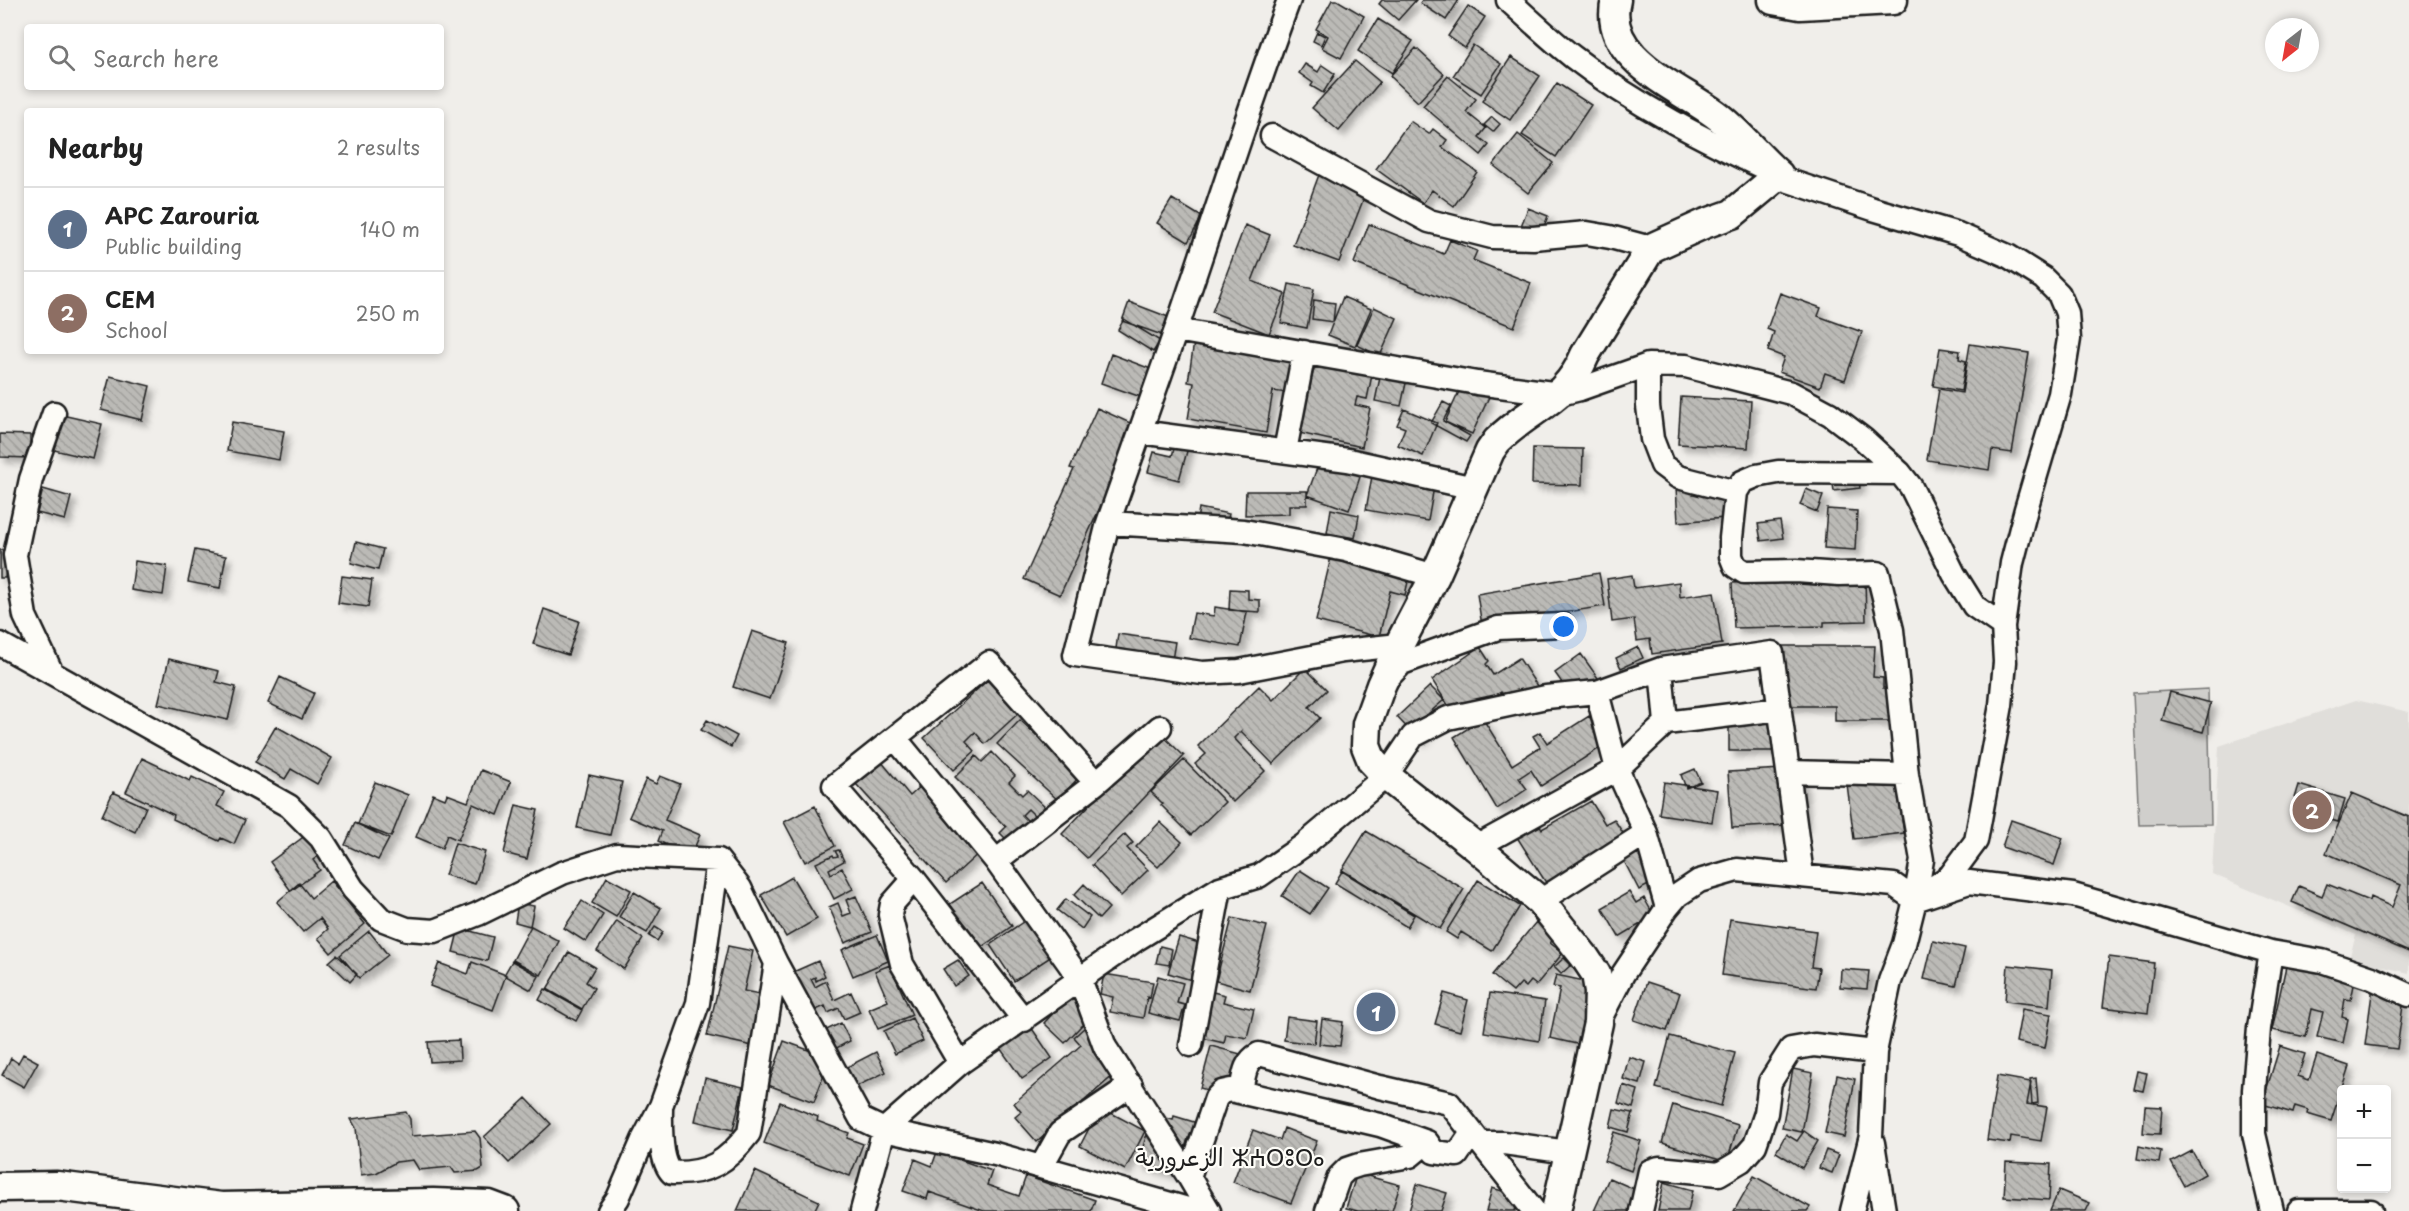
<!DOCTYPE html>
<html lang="en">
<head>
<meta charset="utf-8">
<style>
	body { margin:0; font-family:"Playpen Sans","Playpen Sans Arabic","Noto Sans Tifinagh",sans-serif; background:#f2f2f2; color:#222 }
	.controls { position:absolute; right:18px; bottom:18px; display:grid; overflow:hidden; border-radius:6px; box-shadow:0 3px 9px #0003 }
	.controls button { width:54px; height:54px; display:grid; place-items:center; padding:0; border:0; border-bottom:2px solid #e0e0e0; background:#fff; color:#222; font:30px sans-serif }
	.compass { position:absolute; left:2265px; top:18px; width:54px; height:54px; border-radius:50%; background:#fff; box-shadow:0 3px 9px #0003; rotate:211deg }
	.you { position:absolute; left:1564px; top:627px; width:21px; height:21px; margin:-15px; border:4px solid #fff; border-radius:50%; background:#1a73e8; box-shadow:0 0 0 9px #1a73e833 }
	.badge { display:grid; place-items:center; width:39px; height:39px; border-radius:50%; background:#0f766e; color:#fff; font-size:20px; font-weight:700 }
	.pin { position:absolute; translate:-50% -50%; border:3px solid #fff; box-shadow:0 2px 6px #0006 }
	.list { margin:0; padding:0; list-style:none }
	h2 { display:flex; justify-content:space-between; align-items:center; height:78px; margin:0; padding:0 24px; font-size:26px }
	h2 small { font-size:20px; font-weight:400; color:#767676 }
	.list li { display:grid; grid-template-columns:39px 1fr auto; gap:18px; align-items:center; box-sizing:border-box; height:84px; padding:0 24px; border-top:2px solid #e0e0e0 }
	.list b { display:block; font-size:22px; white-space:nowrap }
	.list p { margin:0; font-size:20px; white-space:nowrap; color:#767676 }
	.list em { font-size:20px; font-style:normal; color:#767676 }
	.icon { flex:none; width:33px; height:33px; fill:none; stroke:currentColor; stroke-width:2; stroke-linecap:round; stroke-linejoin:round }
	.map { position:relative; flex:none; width:2409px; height:1211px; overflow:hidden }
	.search { position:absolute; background:#fff; box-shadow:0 3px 9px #0003; left:24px; top:24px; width:420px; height:66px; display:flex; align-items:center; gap:15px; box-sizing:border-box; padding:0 21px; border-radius:6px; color:#767676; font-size:22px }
	.panel { position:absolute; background:#fff; box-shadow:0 3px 9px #0003; left:24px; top:108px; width:420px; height:246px; border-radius:6px }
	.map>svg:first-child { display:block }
</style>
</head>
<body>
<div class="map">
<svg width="2409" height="1211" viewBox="0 0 2409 1211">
	<defs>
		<pattern id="building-back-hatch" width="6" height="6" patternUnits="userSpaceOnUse" patternTransform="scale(1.5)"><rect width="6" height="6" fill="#bbbab6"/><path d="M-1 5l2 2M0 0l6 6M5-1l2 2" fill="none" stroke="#a09f9c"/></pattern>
		<filter id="shadow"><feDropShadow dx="5.5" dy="5.5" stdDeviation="3" flood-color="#0004"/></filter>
	</defs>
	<rect width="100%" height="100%" fill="#f0eeea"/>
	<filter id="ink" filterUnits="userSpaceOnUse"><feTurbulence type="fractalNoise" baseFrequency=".0167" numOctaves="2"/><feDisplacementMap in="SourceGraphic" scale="12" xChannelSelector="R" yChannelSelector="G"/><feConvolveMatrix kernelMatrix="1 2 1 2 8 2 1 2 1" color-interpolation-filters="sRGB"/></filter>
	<g filter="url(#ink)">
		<path fill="#e0deda" d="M2356,700l53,12v261l-60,-14 7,-24 -144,-61 7,-128z"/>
		<path fill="#d0cfcc" stroke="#767674" stroke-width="1.5" d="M2208,689l3,135 -72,1 -6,-132z"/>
		<path fill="url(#building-back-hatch)" stroke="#1c1c1c" stroke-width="1.5" filter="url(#shadow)" d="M1332,0h5l27,16 -23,42 -19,-10 6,-12 -12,-7z
			M1382,0h34l-18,20 -19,-16z
			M1422,0h37l-13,20 -26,-17z
			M1468,6l17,11 -20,31 -17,-12z
			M1378,19l35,22 -21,32 -34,-22z
			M1317,32l8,4 -4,9 -8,-4z
			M1473,45l28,19 -20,30 -28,-18z
			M1416,48l28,26 -26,28 -28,-26z
			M1511,57l29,19 -30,44 -28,-19z
			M1355,61l25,21 -41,49 -27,-23z
			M1305,64l13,8 4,-7 13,9 -12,19 -12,-7 2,-3 -14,-10z
			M1448,76l28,23 -10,13 20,16 -7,9 10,8 -8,10 -58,-49z
			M1557,83l34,22 -35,52 -34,-22z
			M1492,117l8,7 -7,8 -9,-7z
			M1410,121l19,13 4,-5 14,11 -5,7 35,25 -23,34 -22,-16 -9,13 -47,-34z
			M1518,134l35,29 -25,30 -35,-28z
			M1320,172l47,18 -28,72 -46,-17z
			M1172,199l30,18 -14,25 -31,-19z
			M1528,208l20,8 -7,18 -20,-8z
			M1369,224l75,30 6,-14 27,11 -4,9 58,23 -17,44 -160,-64z
			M1245,225l25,10 -18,46 33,13 -16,40 -57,-22z
			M1289,284l25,5 -7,39 -26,-5z
			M1780,293l41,15 -3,8 44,16 -17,48 -20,-7 -5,14 -41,-15 5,-15 -16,-6 6,-19 -7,-3z
			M1343,297l28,12 -16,37 -27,-11z
			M1314,300l21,3 -2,19 -21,-3z
			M1129,302l42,16 -6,18 -43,-15z
			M1374,307l23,11 -17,38 -23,-11z
			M1124,319l36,22 -7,11 -35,-22z
			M1194,342l98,16 -5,35 -14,-2 -7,42 -78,-14 6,-36 -6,-1z
			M1970,344l59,9 -17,100 -20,-3 -3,20 -62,-10 12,-71 23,4z
			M1940,348l20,3 -1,8 7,2 -5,30 -28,-5z
			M1111,354l40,15 -10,28 -40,-14z
			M1315,364l57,11 -5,24 -10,-2 -2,8 15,3 -8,39 -63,-14z
			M1382,368l26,6 -7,32 -26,-5z
			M110,376l40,10 -8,34 -41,-10z
			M1462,385l27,12 -17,37 -27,-12z
			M1681,397l70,4 -3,47 -70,-4z
			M1443,402l8,4 -8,15 27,15 -4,6 -35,-19z
			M1097,408l40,18 -77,169 -36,-16 50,-110 -4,-1z
			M1404,409l33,14 -14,33 -25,-11 7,-17 -8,-3z
			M62,415l40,9 -9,35 -39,-9z
			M232,422l52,9 -5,29 -52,-9z
			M0,434l30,1v23l-30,-1z
			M1176,441l13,3 -10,36 -31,-8 6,-20 18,4z
			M1533,448l50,1 -1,36 -50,-1z
			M1320,460l41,14 -12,36 -42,-15z
			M1857,468l3,20 -26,3 -3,-20z
			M1373,470l62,11 -7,40 -62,-11z
			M1721,483l3,35 -46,4 -2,-35z
			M43,489l28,8 -6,23 -28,-7z
			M1806,489l17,7 -6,16 -17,-7z
			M1246,491h61v14h-18v9l-44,1z
			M1199,508l30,6 -4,18 -29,-6z
			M1331,509l28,6 -4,23 -28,-5z
			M1827,509l30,2 -2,39 -31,-2z
			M1780,521l3,17 -22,3 -3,-17z
			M356,542l27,7 -5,21 -27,-7z
			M0,550h8l-3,28h-5z
			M195,550l31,6 -6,32 -32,-6z
			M1332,553l80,11 -7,31 -15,-4 -11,46 -63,-16z
			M135,561l32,5 -4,29 -32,-5z
			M1599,573l6,33 -123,20 -5,-32z
			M1632,575l2,13 45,-6 1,15 34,-5 8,52 -70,10 -2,-15 -13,2 -3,-22 -22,3 -5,-43z
			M342,576l30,4 -4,27 -30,-4z
			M1865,576l1,45 -42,1v4l-90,2 -2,-45z
			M1230,589l18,1v9l12,1v12l-31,-2z
			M1215,607l32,5 -7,35 -51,-9 5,-25 20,3z
			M544,609l35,12 -11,34 -35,-11z
			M752,631l37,12 -19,56 -37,-12z
			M1118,634l57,8 -5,30 -56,-9z
			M1778,646h97l-2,31 10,1v10h17v33h-65v-15h-57z
			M1480,647l9,14 -3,3 7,11 26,-17 22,34 -28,18 -12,-18 -44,27 -25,-39z
			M1638,647l5,11 -22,10 -5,-10z
			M1581,654l17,24 -26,19 -17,-24z
			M169,659l50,12 -3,11 20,5 -8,33 -70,-16z
			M1305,668l22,22 -18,17 11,11 -47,46 -32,-33 -7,7 31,33 -32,31 -38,-38 11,-10 -8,-8 61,-60 14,14z
			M992,676l30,34 -37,34 -10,-12 -9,9 9,10 -21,19 -30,-32z
			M280,677l34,16 -12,26 -34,-16z
			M1430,686l14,14 -15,13 9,9 -19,18 -22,-23z
			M2170,692l41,11 -8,29 -41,-11z
			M1589,716l17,28 -65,42 -10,-16 -12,8 8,11 -30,20 -43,-72 29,-18 29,46 28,-18 -7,-11 7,-4 7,11z
			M707,720l30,16 -6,11 -30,-17z
			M1020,720l60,56 -22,24 -61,-56z
			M1729,721h57v30h-57z
			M276,726l56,32 -15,26 -26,-15 -6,10 -30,-17z
			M1159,732l25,24 -97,102 -25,-24z
			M992,752l23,24 -6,6 13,13 5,-5 21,20 -9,10 -11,-11 -6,6 10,10 -20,20 -12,-12 6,-6 -51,-50 21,-21 6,6z
			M142,758l48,23 2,-4 32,15 -7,14 28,14 -11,24 -13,-6 -2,3 -46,-22 1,-4 -48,-23z
			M1184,760l41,42 -34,33 -30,-30 2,-1 -12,-12z
			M881,761l29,35 11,-10 59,66 -34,31 -90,-99z
			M1801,768l4,56 -73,4 -4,-56z
			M1695,769l6,13 -15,6 -5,-13z
			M481,770l30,12 -13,33 -25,-11 -15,36 -11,-5 -5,13 -26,-11 17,-43 12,5 2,-5 21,8z
			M589,775l33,7 -12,53 -33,-7z
			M660,776l20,8 -15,36 35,15 -9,20 -33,-14 4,-10 -33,-14 17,-38 10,5z
			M1912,776l3,23 -16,2 5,32 -50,6 -7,-55z
			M375,782l33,13 -17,42 -33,-13z
			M1664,782l53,8 -5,32 -53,-8z
			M2299,785l46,14 -7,23 -46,-14z
			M113,792l33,15 -11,25 -33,-16z
			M2352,793l57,24v135l-117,-50 7,-16 23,10 5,-12 42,17 1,-4 22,10 9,-22 -75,-32z
			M1591,801l14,23 9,-5 14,22 -78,48 -35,-55 22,-14 5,9z
			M516,805l22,5 -11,49 -23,-6z
			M815,806l20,40 -30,16 -21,-40z
			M2011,820l52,18 -9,27 -52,-18z
			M1160,822l22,20 -24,25 -22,-20z
			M355,823l34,16 -11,21 -33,-15z
			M1366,831l98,58 -24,40 -98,-59z
			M310,832l14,20 -11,8 7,10 -29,21 -21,-29z
			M1125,834l8,9 -6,5 21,22 -27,26 -29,-31z
			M455,843l30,9 -10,32 -30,-9z
			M1648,846l16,31 -25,13 -16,-31z
			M839,850l5,11 -15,8 2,5 11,-6 11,21 -19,10 -18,-36 17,-8 1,2 4,-1 -3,-5z
			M1300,870l28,18 -18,26 -28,-18z
			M1342,871l72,44 -7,12 -72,-44z
			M607,877l24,13 -15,27 -24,-14z
			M792,877l25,42 -31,18 -25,-42z
			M1478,880l42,26 -28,45 -31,-19 -4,7 -11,-7z
			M331,881l34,43 -34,29 -13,-15 10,-9 -8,-11 -17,14 -26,-30 22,-19 12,15z
			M982,883l30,43 -32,22 -30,-44z
			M1084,884l25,24 -10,11 -25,-24z
			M634,892l27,16 -14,25 -28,-16z
			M1629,892l7,11 8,-5 10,18 -35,21 -17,-29z
			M856,896l16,36 -27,11 -16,-36 9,-4 5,13 8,-3 -5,-13z
			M1066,899l24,18 -8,12 -25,-19z
			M582,901l21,14 -17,27 -22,-14z
			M518,903l16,3 -4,20 -15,-4z
			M1030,917l25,37 -41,27 -24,-36z
			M1232,918l35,8 -17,64 -34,-9z
			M1730,919l86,12 -5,36 8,1 -3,20 -94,-13z
			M617,921l26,18 -19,30 -27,-18z
			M1536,922l19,16 -5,5 13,10 -27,32 -5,-4 -5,6 -5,-4 -8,9 -21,-17z
			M531,926l28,15 -18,34 -28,-15z
			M655,927l8,5 -6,9 -8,-5z
			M459,928l34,9 -6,24 -34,-9z
			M369,931l19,24 -29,23 -19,-23z
			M877,935l11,26 -35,15 -11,-26z
			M1179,937l27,8 -11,36 -27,-8z
			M1933,941l32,7 -9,38 -32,-7z
			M728,946l25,5 -9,40 21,4 -12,51 -46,-10z
			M1160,946l12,3 -3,16 -13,-2z
			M569,952l26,15 -9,15 8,6 -12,21 -35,-20z
			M337,955l20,19 -7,8 -21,-20z
			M2109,957l45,6 -6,50 -45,-6z
			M1564,958l7,7 -10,9 -7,-7z
			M958,960l11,16 -15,10 -11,-17z
			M512,961l27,15 -8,14 -27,-15z
			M818,961l7,15 -9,5 -1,-4 -4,2 4,8 11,-6 8,19 17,-8 9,20 -16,7 -5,-11 -11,5 -3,-7 -16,7 -18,-40z
			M472,962l34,13 -13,35 -63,-24 9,-23 29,11z
			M890,965l22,50 -34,14 -9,-20 19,-8 -13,-30z
			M2008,965l44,5 -3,36 -44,-5z
			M2286,966l69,14 -4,20 -6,-1 -3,18 6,2 -5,24 -26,-6 6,-25 -11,-3 -6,28 -34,-7z
			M1841,969l28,2 -2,18 -27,-2z
			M1104,974l49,8 -3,16 -3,-1 -4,21 -33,-6 3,-15 -13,-3z
			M1556,975l38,8 -13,62 -31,-7 10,-50 -7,-1z
			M1158,976l25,7 -6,20 8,2 -5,16 -32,-8z
			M1647,982l33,11 -13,38 -33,-11z
			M2373,986l32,5 -8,58 -32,-4z
			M545,989l37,21 -6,11 -37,-21z
			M1074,991l21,20 -30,32 -21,-20z
			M1209,991l16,4 -2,7 31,7 -7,29 -21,-4 -2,9 -26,-6z
			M1444,993l24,7 -8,31 -25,-7z
			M1490,993l55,8 -6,40 -55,-9z
			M2022,1009l29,5 -6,34 -29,-6z
			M1287,1017l30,4 -3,23 -30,-4z
			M912,1018l11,23 -28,13 -11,-23z
			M1095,1018l29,48 -87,76 -22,-25 6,-5 -7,-9 67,-58 -7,-8z
			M1322,1019l21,3 -3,24 -21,-2z
			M841,1023l9,18 -21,11 -9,-19z
			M1031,1027l21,31 -30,21 -22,-31z
			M1670,1036l65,17 -14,53 -65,-18z
			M459,1040l1,20 -30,2 -2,-20z
			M784,1041l46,17 -16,44 -46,-17z
			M1211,1046l37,10 -11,42 -37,-10z
			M2280,1046l25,8 -7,22 11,4 8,-25 32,11 -18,55 -24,-7 1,-4 -13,-4 -2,7 -31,-9z
			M876,1052l10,20 -35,17 -10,-19z
			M23,1054l15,8 -14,25 -22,-12 9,-17 7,5z
			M1629,1057l17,5 -6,22 -17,-5z
			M1793,1069l20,4 -11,59 -20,-4z
			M2137,1071l10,2 -4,18 -10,-2z
			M1837,1075l18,4 -11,58 -19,-4z
			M1997,1076l34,6 -4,22 20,3 -6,34 -30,-5 -1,7 -23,-3z
			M705,1078l38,9 -10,43 -38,-9z
			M2036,1078l2,25 -6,1 -2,-25z
			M1623,1085l15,5 -5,18 -15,-5z
			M526,1098l25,26 -42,39 -25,-26z
			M780,1102l38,15 -1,4 32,12 -2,5 16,6 -13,32 -86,-33z
			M1673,1105l65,20 -11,37 -65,-19z
			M2145,1106l17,1 -2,27 -17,-1z
			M1100,1107l45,24 -20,39 -45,-24z
			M1614,1109l19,4 -5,19 -18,-5z
			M406,1112l4,7 1,17 64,-5 5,7 3,30 -5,3 -23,2 -4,-6 -32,3 -6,-10 -17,2 -20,11 -15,2 -5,-47 -5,-9z
			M1153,1114l20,6 1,-4 30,9 -5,17 -11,-4 -11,37 -39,-12z
			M1284,1128l33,13 -26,62 -58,-21 20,-52 27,10z
			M1804,1131l14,10 -16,27 -26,-16 10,-18 11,7z
			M1614,1132l27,9 -10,30 -27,-10z
			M2139,1146l22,5 -2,12 -22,-4z
			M1826,1150l13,5 -7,18 -13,-5z
			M2192,1151l13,23 -21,12 -13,-24z
			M937,1152l55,19 -5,14 32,11 7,-20 69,24 -4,11h-107l-55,-19 -2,7 -24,-8 12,-32 17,7z
			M2006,1162l45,2 -2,36 -45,-3z
			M755,1171l64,30 -5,10h-77z
			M1357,1173l43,12 -8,26h-34l-12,-3z
			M1754,1176l56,31 -3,4h-73z
			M1609,1178l34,15 -8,18h-41z
			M1664,1182l29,8 -5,21h-30z
			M1417,1184l30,9 -6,18h-32z
			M1492,1188l27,8 -4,15h-29z
			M2059,1190l31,13 -4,8h-36z"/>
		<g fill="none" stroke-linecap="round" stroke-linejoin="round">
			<defs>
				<path id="minor" d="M1508,0c21,19 42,39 65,57 63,49 134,84 206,118l4,4 90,30 85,25 50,22 35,22 16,16 8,19 2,26 -9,55 -34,115 -14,54 -9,63 2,36 -4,43 -25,136 -26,35 -35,24 -11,44 -14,37 -15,71 -4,84 -19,75
					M1272,136l157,85 63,16 41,1 54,-5 23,4 41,11
					M1176,330c38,-110 72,-221 113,-330
					M1648,365v41l4,33 10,26 16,12 58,15
					M1140,432l208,28 126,28
					M1285,451l19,-99
					M1900,473l-122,-1 -22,4 -14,6 -6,10 -5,46v18l4,10 9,6 52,-1 43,3 39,-1 14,57 15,145 15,85 -7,40
					M1108,523l136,8 102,19 89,26
					M0,644l289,162 32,32 32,51 28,30 26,10 28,2 43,-17 84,-41 55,-18 101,5 -20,143 -37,103 -18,34 -25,58 -9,13
					M1399,645l-56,6 -104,20 -37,2 -127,-18 33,-132 68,-193 301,53 83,11 20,-5 68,-24 38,1 105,27 39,21 33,25 37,34 11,14 43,87 20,32 29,20
					M1661,669l5,54
					M51,671l-26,-55 -10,-61 16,-76 23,-66
					M1384,682l18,-19 96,-35 65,-3
					M1597,692l20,77 29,64 21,75
					M895,738l101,123
					M1788,772l119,3
					M1096,783l64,-56
					M1476,847l141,-78 49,-46 114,-14
					M718,860l22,28 36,75 85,156 23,11 111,24 200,57
					M914,879l-22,25 -2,11 12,49 58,99
					M1540,901l106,-68
					M2271,952l-12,76 -5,62v44l18,77
					M1024,1020l-110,-141 -80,-93 155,-123 107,120 -100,78 84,118 25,68 84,130
					M1599,1021l24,-47 44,-66 11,-13 21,-14 38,-11 157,15 21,15 54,-18 104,13 198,57 51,9 50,17 37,17
					M1191,1045l29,-157
					M1241,1092c3,-16 3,-30 18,-38l121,33 69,16 85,108
					M661,1108c0,17 -2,52 11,65 37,1 55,-11 77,-40l27,-170
					M1481,1143h23l64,9
					M1873,1143l11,68
					M1041,1167l19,-34 71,-48
					M862,1211l22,-81 76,-67 177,-124 83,-51 39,-12 45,-31 82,-69 27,-40 35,-18 98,-21 51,-5 64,-23 111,-16 30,222
					M1209,1211l-20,-34 27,-79 6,-6 9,-2 149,35 47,17 7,10 23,3 15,-22
					M1327,1211l12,-34 8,-8 12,-4 51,-9 17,-14
					M1641,1211l9,-40 9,-3 60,6 22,-13 14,-16 11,-32 4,-31 21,-33 23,-4 61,7
					M2299,1211h72"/>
				<path id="major" d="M1773,0l27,5 93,-5
					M0,1187l57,-1 164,21 212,-4 56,2 16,6
					M1556,1211l42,-188 1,-32 -3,-17 -12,-18 -44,-55 -64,-54 -90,-71 -14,-15 -6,-15 1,-22 14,-39 18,-40 36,-69 55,-125 7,-10c32,-33 69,-39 88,-86l66,-107 53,-24 28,-10 47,-39c-23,-20 -40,-43 -64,-61 -36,-27 -114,-56 -99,-114"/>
			</defs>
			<use href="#minor" stroke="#1c1c1c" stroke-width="27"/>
			<use href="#major" stroke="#1c1c1c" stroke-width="33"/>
			<use href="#minor" stroke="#fdfcf7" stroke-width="22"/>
			<use href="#major" stroke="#fdfcf7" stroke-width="28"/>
		</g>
	</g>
	<g text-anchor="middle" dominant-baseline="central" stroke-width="4.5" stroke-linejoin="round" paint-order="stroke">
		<g font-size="24" fill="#1c1c1c" stroke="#fdfcf7">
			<text x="1230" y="1156">الزعرورية ⵣⵄⵔⵓⵔⴰ</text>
		</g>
	</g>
</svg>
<div class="controls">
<button>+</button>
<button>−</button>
</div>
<svg class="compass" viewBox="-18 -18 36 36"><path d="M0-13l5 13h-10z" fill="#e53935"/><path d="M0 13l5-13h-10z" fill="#767676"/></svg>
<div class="you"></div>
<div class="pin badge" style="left:1376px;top:1012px;background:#5c6f8a">1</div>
<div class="pin badge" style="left:2312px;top:810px;background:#8d6e63">2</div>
<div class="search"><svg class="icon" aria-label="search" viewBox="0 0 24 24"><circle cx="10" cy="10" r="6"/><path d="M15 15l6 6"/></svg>Search here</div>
<section class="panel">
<h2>Nearby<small>2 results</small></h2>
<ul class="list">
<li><span class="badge" style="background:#5c6f8a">1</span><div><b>APC Zarouria</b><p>Public building</p></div><em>140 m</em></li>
<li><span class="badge" style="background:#8d6e63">2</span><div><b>CEM</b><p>School</p></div><em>250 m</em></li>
</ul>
</section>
</div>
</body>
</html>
